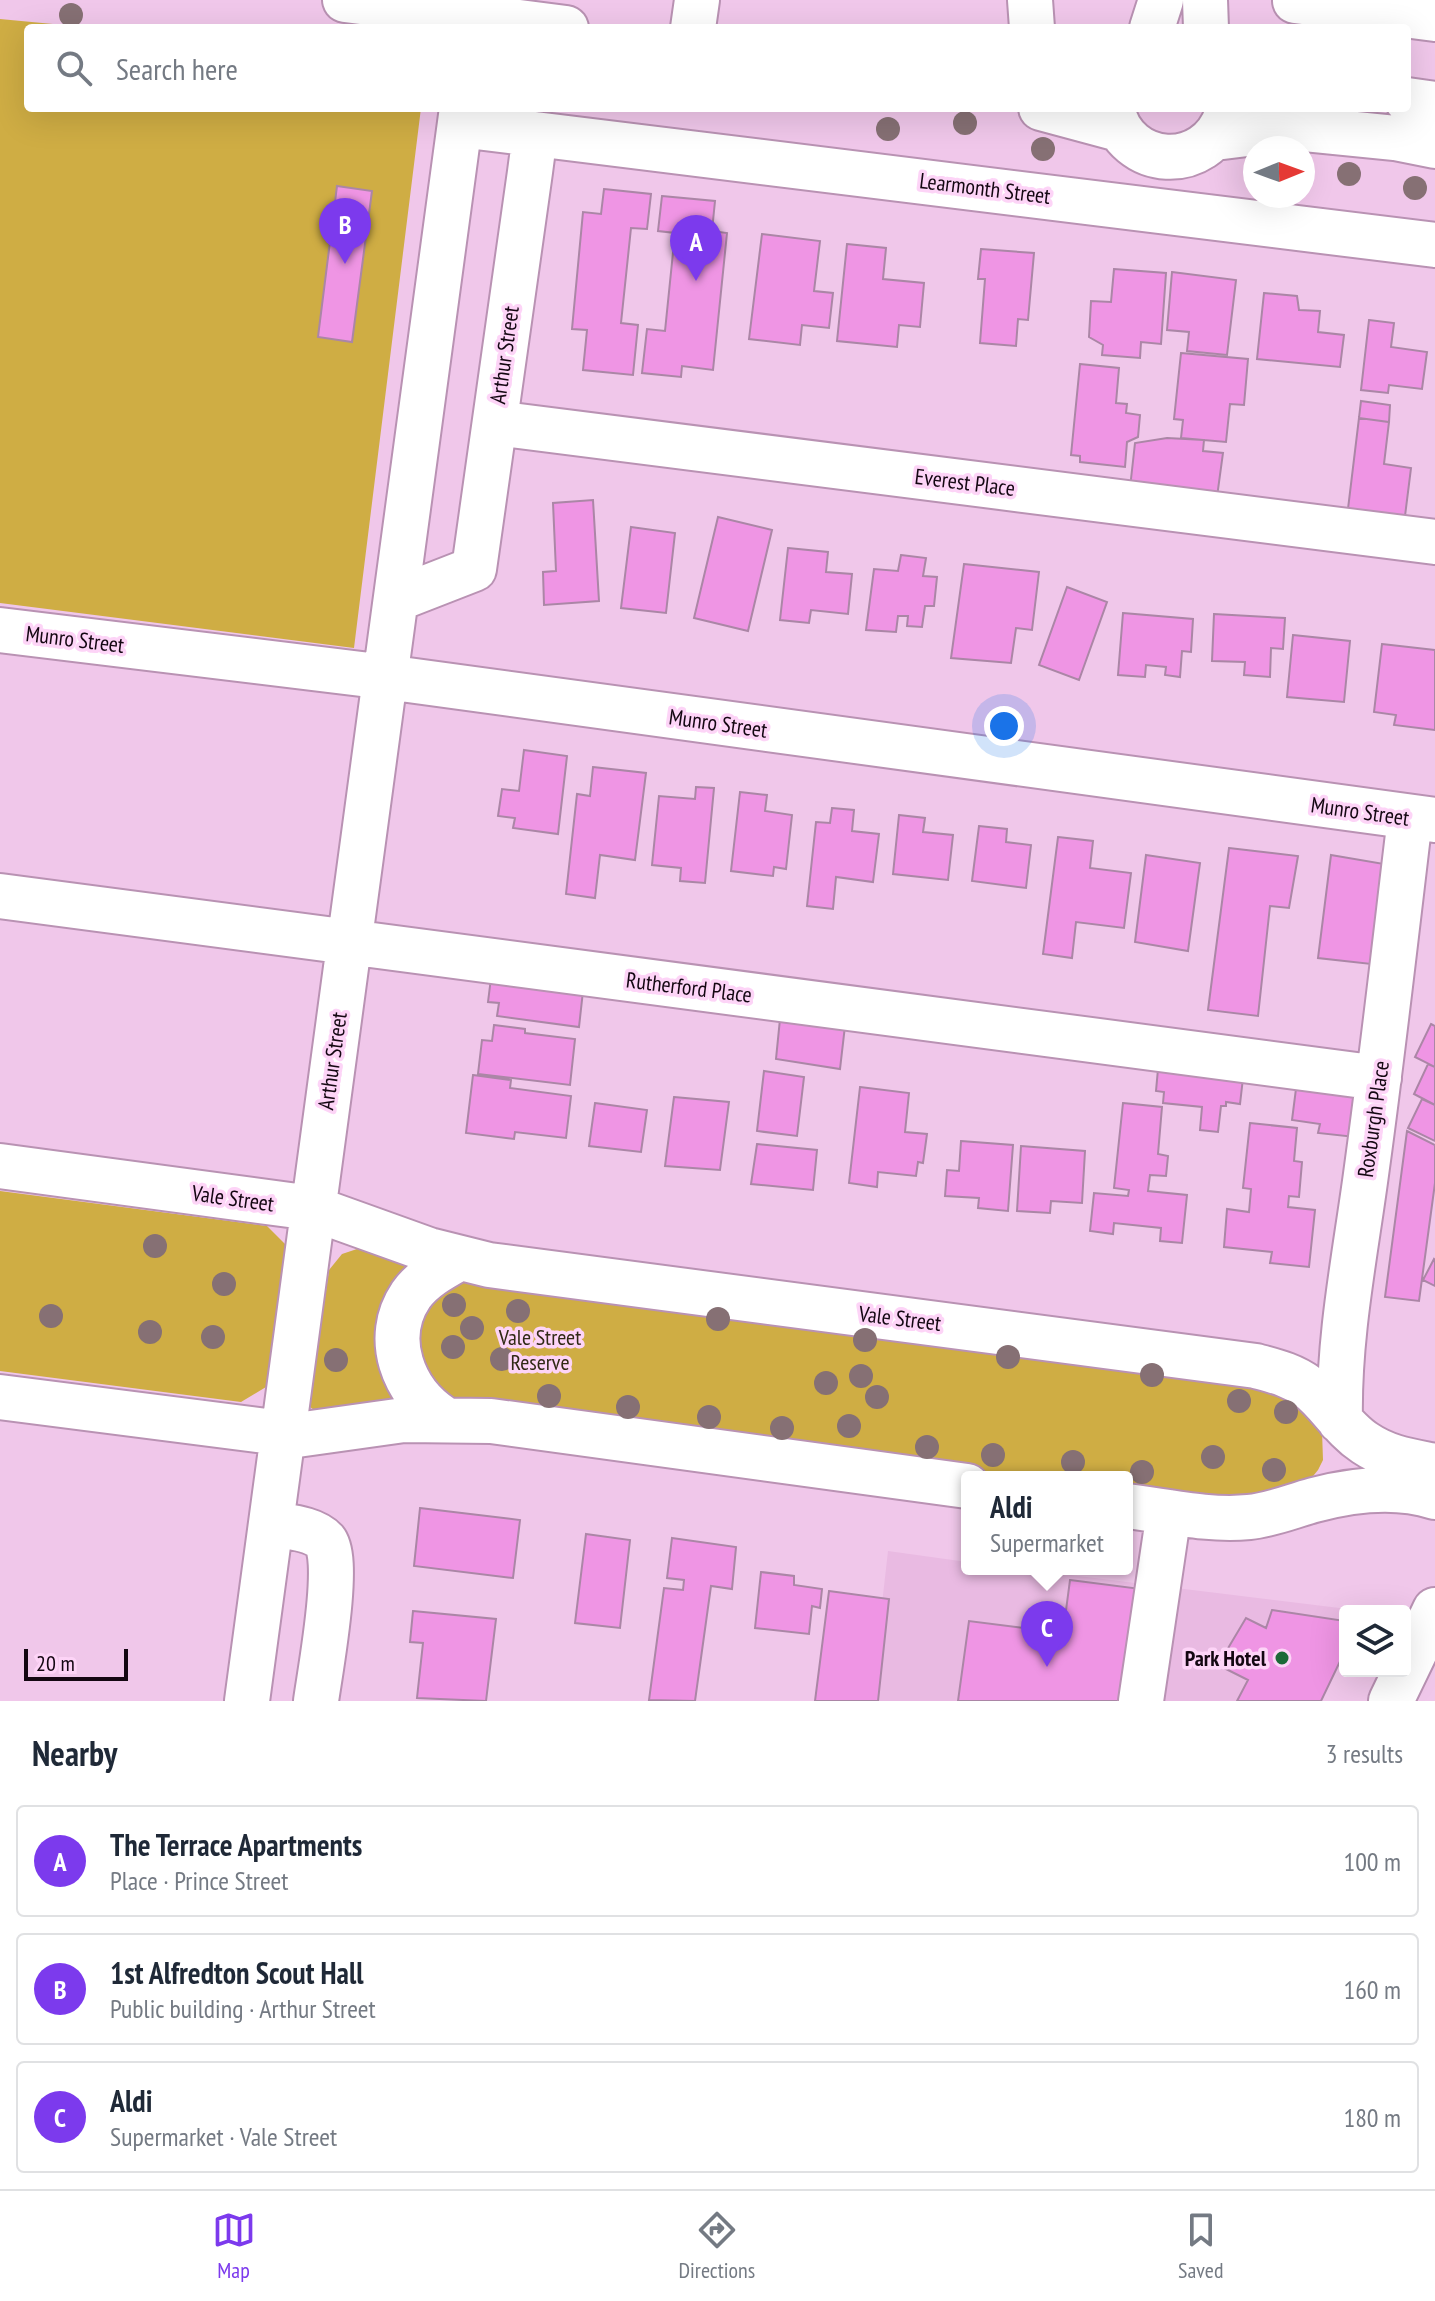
<!DOCTYPE html>
<html lang="en">
<head>
<meta charset="utf-8">
<style>
	body { margin:0; font-family:"PT Sans Narrow",sans-serif; background:#f6f6f7; color:#1f2937 }
	.controls { position:absolute; right:24px; bottom:24px; display:grid; overflow:hidden; border-radius:8px; box-shadow:0 8px 32px #0002 }
	.controls button { width:72px; height:72px; display:grid; place-items:center; padding:0; border:0; border-bottom:2px solid #e0e1e3; background:#fff; color:#1f2937; font:40px sans-serif }
	.compass { position:absolute; left:1243px; top:136px; width:72px; height:72px; border-radius:50%; background:#fff; box-shadow:0 8px 32px #0002; rotate:89deg }
	.scale { position:absolute; left:24px; bottom:20px; width:104px; box-sizing:border-box; padding-left:8px; border:4px solid #140712; border-top:0; font-size:22px; line-height:28px; white-space:nowrap; color:#140712; -webkit-text-stroke:6px #fdd4f7; paint-order:stroke }
	.you { position:absolute; left:1004px; top:726px; width:28px; height:28px; margin:-20px; border:6px solid #fff; border-radius:50%; background:#1a73e8; box-shadow:0 0 0 12px #1a73e833 }
	.badge { display:grid; place-items:center; width:52px; height:52px; border-radius:50%; background:#7c3aed; color:#fff; font-size:26px; font-weight:700 }
	.pin { position:absolute; translate:-50% -66px; filter:drop-shadow(0 2px 4px #0008) }
	.pin::after { content:''; position:absolute; top:42px; width:28px; height:24px; background:inherit; clip-path:polygon(0 0,100% 0,50% 100%) }
	.popup { position:absolute; left:961px; top:1471px; width:172px; height:104px; box-sizing:border-box; display:grid; place-content:center; border-radius:8px; background:#fff; filter:drop-shadow(0 2px 6px #0005); font-size:26px; white-space:nowrap; color:#747a83 }
	.popup b { font-size:30px; color:#1f2937 }
	.popup::after { content:''; position:absolute; left:50%; top:100%; margin-left:-16px; border:16px solid transparent; border-top-color:#fff }
	.list { margin:0; padding:0; list-style:none }
	h2 { display:flex; justify-content:space-between; align-items:center; height:104px; margin:0; padding:0 32px; font-size:34px }
	h2 small { font-size:26px; font-weight:400; color:#747a83 }
	.list li { display:grid; grid-template-columns:52px 1fr auto; gap:24px; align-items:center; box-sizing:border-box; height:112px; margin:0 16px 16px; padding:0 16px; border:2px solid #e0e1e3; border-radius:8px }
	.list b { display:block; font-size:30px; white-space:nowrap }
	.list p { margin:0; font-size:26px; white-space:nowrap; color:#747a83 }
	.list em { font-size:26px; font-style:normal; color:#747a83 }
	.icon { flex:none; width:44px; height:44px; fill:none; stroke:currentColor; stroke-width:2; stroke-linecap:round; stroke-linejoin:round }
	.map { position:relative; flex:none; width:1435px; height:1701px; overflow:hidden }
	.search { position:absolute; background:#fff; box-shadow:0 8px 32px #0002; left:24px; right:24px; top:24px; height:88px; display:flex; align-items:center; gap:20px; box-sizing:border-box; padding:0 28px; border-radius:8px; color:#747a83; font-size:30px }
	.sheet { height:488px; background:#fff }
	nav { display:flex; justify-content:space-around; align-items:center; box-sizing:border-box; height:112px; border-top:2px solid #e0e1e3; background:#fff; font-size:22px; color:#747a83 }
	nav a { display:grid; justify-items:center; gap:4px }
	nav .on { color:#7c3aed }
	.map>svg:first-child { display:block }
</style>
</head>
<body>
<div class="map">
<svg width="1435" height="1701" viewBox="0 0 1435 1701">
	<rect width="100%" height="100%" fill="#f0c7ea"/>
	<path fill="#e9bae2" d="M888,1551l79,11v7h54l343,42h-19v39l-26,51h-448z"/>
	<path fill="#cfad44" d="M0,19l95,9h-67v80h393l-67,540 -354,-45z
		M0,1191l267,35 20,20 -21,141 -25,15 -241,-31z
		M363,1247l55,15 -17,139 -84,11 -7,-5v-6l19,-131 13,-16z
		M465,1278l782,100 42,17 33,36 1,29 -5,10 -13,16 -32,14 -146,-6v-17h-126l-528,-70 -14,-3 -36,-29c-10,-63 -11,-62 42,-97z"/>
	<path fill="#ef95e4" stroke="#ab86a6" stroke-width="2" d="M337,186l35,5 -20,151 -34,-5z
		M604,189l47,5 -4,35 -16,-1 -10,95 17,2 -5,50 -50,-5 4,-40 -15,-1 11,-117 18,2z
		M662,196l53,5 -3,30 15,2 -14,137 -31,-4 -1,11 -39,-4 5,-44 18,2 10,-98 -17,-2z
		M762,234l58,7 -6,50 19,2 -4,35 -27,-3 -2,20 -51,-6z
		M847,244l39,4 -3,31 41,4 -4,44 -21,-2 -2,22 -60,-6z
		M981,249l53,4 -6,67 -10,-1 -2,27 -36,-3 5,-64h-7z
		M1114,269l52,4 -5,71 -20,-2 -1,16 -38,-3 1,-10 -14,-8 2,-36 20,1z
		M1172,272l64,8 -9,75 -40,-4 2,-19 -22,-2z
		M1264,293l33,3 2,14 21,1 -2,21 26,3 -4,32 -83,-8z
		M1369,320l25,3 -3,24 36,5 -5,37 -33,-4 -1,8 -27,-3z
		M1181,353l67,6 -4,46 -14,-1 -4,38 -45,-4 2,-18 -9,-1z
		M1080,364l39,4 -3,35 11,1 -1,9 14,2 -2,22 -11,5 -2,25 -45,-5v-6l-9,-1z
		M1361,401l29,4 -1,17 -30,-4z
		M1359,418l30,4 -5,42 27,4 -6,48 -57,-7z
		M1167,438l37,2 -1,11 20,2 -6,44 -87,-9 5,-45z
		M593,500l6,101 -55,4 -1,-33 13,-1 -3,-68z
		M718,517l54,13 -24,101 -54,-13z
		M631,527l44,6 -9,80 -45,-5z
		M788,548l40,4 -2,20 26,2 -4,40 -37,-4 -2,13 -29,-3z
		M901,555l25,3 -3,18 14,1 -3,29h-9l-3,21 -15,-1 1,-10h-10l-2,16 -30,-2 8,-61 24,2z
		M964,564l75,8 -7,58 -16,-2 -5,35 -60,-5z
		M1067,587l40,15 -28,78 -40,-15z
		M1123,613l70,6 -2,33 -9,-1 -2,26 -15,-2 1,-8 -20,-2 -1,12 -27,-2z
		M1214,614l71,4 -2,31 -12,-1 -1,29 -26,-2 1,-13 -33,-1z
		M1293,635l57,6 -6,61 -57,-5z
		M1382,644l53,6v80l-41,-5 2,-10 -22,-3z
		M524,750l43,6 -9,78 -45,-6 2,-10 -17,-2 4,-27 17,2z
		M593,767l53,6 -11,87 -35,-5 -5,43 -29,-4 11,-100 13,2z
		M696,787l18,1 -9,95 -25,-2 1,-13 -29,-3 7,-69 36,3z
		M740,792l27,3 -2,16 27,4 -6,54 -12,-2 -1,9 -42,-5z
		M832,808l22,2 -2,21 27,3 -6,48 -37,-5 -3,32 -26,-3 9,-84 14,1z
		M899,815l26,3 -2,14 30,3 -5,45 -55,-6z
		M979,826l28,3 -1,13 25,3 -5,43 -54,-7z
		M1058,837l35,4 -3,27 41,5 -7,55 -48,-6 -4,36 -29,-4z
		M1229,848l69,8 -9,52 -19,-2 -12,110 -50,-6z
		M1146,855l54,8 -12,88 -53,-9z
		M1331,855l53,9 -13,100 -53,-6z
		M492,970l92,12 -5,45 -82,-11 2,-13 -11,-1z
		M781,1009l65,8 -6,52 -64,-10z
		M1431,1024l4,2v41l-20,-10z
		M494,1025l31,4v4l50,6 -5,46 -92,-11 4,-34 10,1z
		M1428,1064l7,3v38l-21,-11z
		M1158,1069l85,9 -3,26 -14,-2v4h-5l-3,26 -18,-2 2,-23 -39,-4 1,-11 -8,-1z
		M764,1071l40,6 -7,59 -40,-5z
		M1298,1073l79,10 -22,54 -37,-4 2,-9 -28,-4z
		M473,1075l38,5 -1,8 61,8 -5,42 -51,-6 -1,7 -48,-6z
		M860,1087l49,6 -4,39 22,2 -4,29 -5,-1 -2,14 -38,-4 -1,15 -28,-4z
		M674,1097l55,5 -9,68 -55,-4z
		M1422,1099l13,6v36l-27,-13z
		M595,1103l52,7 -6,42 -52,-6z
		M1123,1103l39,4 -4,47 10,2 -2,20 -16,-1 -2,16 39,4 -5,48 -22,-2 1,-13 -47,-5 -1,11 -23,-3 4,-38 34,3 1,-6 -15,-2z
		M1250,1123l47,5 -3,33 8,1 -3,35 -10,-1 -1,11 27,3 -6,57 -39,-4 2,-11 -48,-5 3,-38 22,3 2,-23 -8,-1z
		M1407,1131l28,14v38l-16,118 -34,-4z
		M961,1141l52,4 -5,66 -30,-3 1,-10 -34,-2 2,-26 12,1z
		M757,1144l60,6 -4,40 -62,-6z
		M1021,1146l64,5 -3,52 -31,-2 -1,12 -33,-2z
		M1434,1259l1,1v26l-12,-6z
		M420,1508l100,12 -7,58 -99,-12z
		M586,1534l44,6 -10,88 -45,-5z
		M672,1538l64,9 -4,42 -21,-3 -16,115 -46,-1 15,-112 19,2 1,-10 -17,-2z
		M761,1572l33,4v9l28,4 -2,19 -8,-2 -3,28 -54,-6z
		M1070,1580l71,9 -15,112h-168l11,-80 94,12z
		M829,1591l60,8 -11,102h-63z
		M1272,1610l73,11v30l-24,50h-84l11,-21 -30,-15 28,-47 20,10z
		M413,1611l83,8 -10,82 -69,-3 6,-55 -13,-1z"/>
	<g fill="none" stroke-linecap="round" stroke-linejoin="round">
		<defs>
			<path id="minor" d="M345,0l221,28
				M1030,0l2,28
				M1205,0l1,28
				M1295,1l140,18
				M693,28l4,-28
				M1152,28l9,-28
				M1407,100l28,4
				M1041,108l78,21
				M1112,108c13,62 95,66 115,6
				M535,134l900,111
				M1215,138l80,-10 100,10 40,8
				M495,423l940,119
				M397,599l77,-30 56,-397 5,-38 -75,-9
				M0,630l386,47 1049,143
				M0,896l1379,182
				M0,1166l312,42 117,42 60,15 767,101c18,5 36,9 52,21 21,16 34,41 57,56 22,15 45,18 70,23
				M0,1397l297,38 107,-15 87,1 476,65
				M443,1418c-40,-26 -61,-80 -32,-123 12,-17 31,-27 49,-37
				M1340,1421c-2,-85 16,-170 27,-254 16,-116 29,-233 43,-349
				M1127,1506c40,5 82,15 122,11 22,-2 43,-11 65,-17 38,-10 83,-15 121,-3
				M272,1524c16,3 41,4 53,17 16,19 -5,131 -9,160
				M247,1701l215,-1593
				M1141,1701l28,-189
				M1391,1701l44,-91"/>
		</defs>
		<use href="#minor" stroke="#b992b3" stroke-width="48"/>
		<use href="#minor" stroke="#fff" stroke-width="44"/>
	</g>
	<g fill="#867074">
		<circle cx="71" cy="15" r="12"/>
		<circle cx="965" cy="123" r="12"/>
		<circle cx="888" cy="129" r="12"/>
		<circle cx="1043" cy="149" r="12"/>
		<circle cx="1349" cy="174" r="12"/>
		<circle cx="1415" cy="188" r="12"/>
		<circle cx="155" cy="1246" r="12"/>
		<circle cx="224" cy="1284" r="12"/>
		<circle cx="454" cy="1305" r="12"/>
		<circle cx="518" cy="1311" r="12"/>
		<circle cx="51" cy="1316" r="12"/>
		<circle cx="718" cy="1319" r="12"/>
		<circle cx="472" cy="1328" r="12"/>
		<circle cx="150" cy="1332" r="12"/>
		<circle cx="213" cy="1337" r="12"/>
		<circle cx="865" cy="1340" r="12"/>
		<circle cx="453" cy="1347" r="12"/>
		<circle cx="1008" cy="1357" r="12"/>
		<circle cx="502" cy="1359" r="12"/>
		<circle cx="336" cy="1360" r="12"/>
		<circle cx="1152" cy="1375" r="12"/>
		<circle cx="861" cy="1376" r="12"/>
		<circle cx="826" cy="1383" r="12"/>
		<circle cx="549" cy="1396" r="12"/>
		<circle cx="877" cy="1397" r="12"/>
		<circle cx="1239" cy="1401" r="12"/>
		<circle cx="628" cy="1407" r="12"/>
		<circle cx="1286" cy="1412" r="12"/>
		<circle cx="709" cy="1417" r="12"/>
		<circle cx="849" cy="1426" r="12"/>
		<circle cx="782" cy="1428" r="12"/>
		<circle cx="927" cy="1447" r="12"/>
		<circle cx="993" cy="1455" r="12"/>
		<circle cx="1213" cy="1457" r="12"/>
		<circle cx="1073" cy="1462" r="12"/>
		<circle cx="1274" cy="1470" r="12"/>
		<circle cx="1142" cy="1472" r="12"/>
	</g>
	<circle fill="#1c6938" stroke="#fdd4f7" stroke-width="3" cx="1282" cy="1658" r="8"/>
	<g text-anchor="middle" dominant-baseline="central" stroke-width="7" stroke-linejoin="round" paint-order="stroke">
		<g font-size="22" fill="#140712" stroke="#fdd4f7">
			<text transform="translate(985 188) rotate(7)">Learmonth Street</text>
			<text transform="translate(504 355) rotate(-82)">Arthur Street</text>
			<text transform="translate(965 482) rotate(7)">Everest Place</text>
			<text transform="translate(75 639) rotate(7)">Munro Street</text>
			<text transform="translate(718 723) rotate(8)">Munro Street</text>
			<text transform="translate(1360 811) rotate(8)">Munro Street</text>
			<text transform="translate(689 987) rotate(7)">Rutherford Place</text>
			<text transform="translate(332 1061) rotate(-82)">Arthur Street</text>
			<text transform="translate(1373 1119) rotate(-82)">Roxburgh Place</text>
			<text transform="translate(233 1198) rotate(8)">Vale Street</text>
			<text transform="translate(900 1318) rotate(7)">Vale Street</text>
		</g>
		<g font-size="22" fill="#302914" stroke="#fdd4f7">
			<text x="540" y="1337">Vale Street<tspan x="540" dy="25">Reserve</tspan></text>
		</g>
		<g font-size="22" font-weight="bold" fill="#140712" stroke="#fdd4f7" text-anchor="end">
			<text x="1266" y="1658">Park Hotel</text>
		</g>
	</g>
</svg>
<div class="controls">
<button><svg class="icon" aria-label="layers" viewBox="0 0 24 24"><path d="M12 4l9 5-9 5-9-5zM3 14l9 5 9-5"/></svg></button>
</div>
<svg class="compass" viewBox="-18 -18 36 36"><path d="M0-13l5 13h-10z" fill="#e53935"/><path d="M0 13l5-13h-10z" fill="#747a83"/></svg>
<div class="scale">20 m</div>
<div class="you"></div>
<div class="pin badge" style="left:696px;top:281px">A</div>
<div class="pin badge" style="left:345px;top:264px">B</div>
<div class="pin badge" style="left:1047px;top:1667px">C</div>
<div class="popup"><b>Aldi</b>Supermarket</div>
<div class="search"><svg class="icon" aria-label="search" viewBox="0 0 24 24"><circle cx="10" cy="10" r="6"/><path d="M15 15l6 6"/></svg>Search here</div>
</div>
<section class="sheet">
<h2>Nearby<small>3 results</small></h2>
<ul class="list">
<li><span class="badge">A</span><div><b>The Terrace Apartments</b><p>Place · Prince Street</p></div><em>100 m</em></li>
<li><span class="badge">B</span><div><b>1st Alfredton Scout Hall</b><p>Public building · Arthur Street</p></div><em>160 m</em></li>
<li><span class="badge">C</span><div><b>Aldi</b><p>Supermarket · Vale Street</p></div><em>180 m</em></li>
</ul>
</section>
<nav>
<a class="on"><svg class="icon" aria-label="map" viewBox="0 0 24 24"><path d="M3 6l6-2 6 2 6-2v14l-6 2-6-2-6 2zM9 4v14M15 6v14"/></svg>Map</a>
<a><svg class="icon" aria-label="directions" viewBox="0 0 24 24"><path d="M12 3l9 9-9 9-9-9zM9 14v-3h6M13 9l2 2-2 2"/></svg>Directions</a>
<a><svg class="icon" aria-label="saved" viewBox="0 0 24 24"><path d="M7 4h10v16l-5-4-5 4z"/></svg>Saved</a>
</nav>
</body>
</html>
